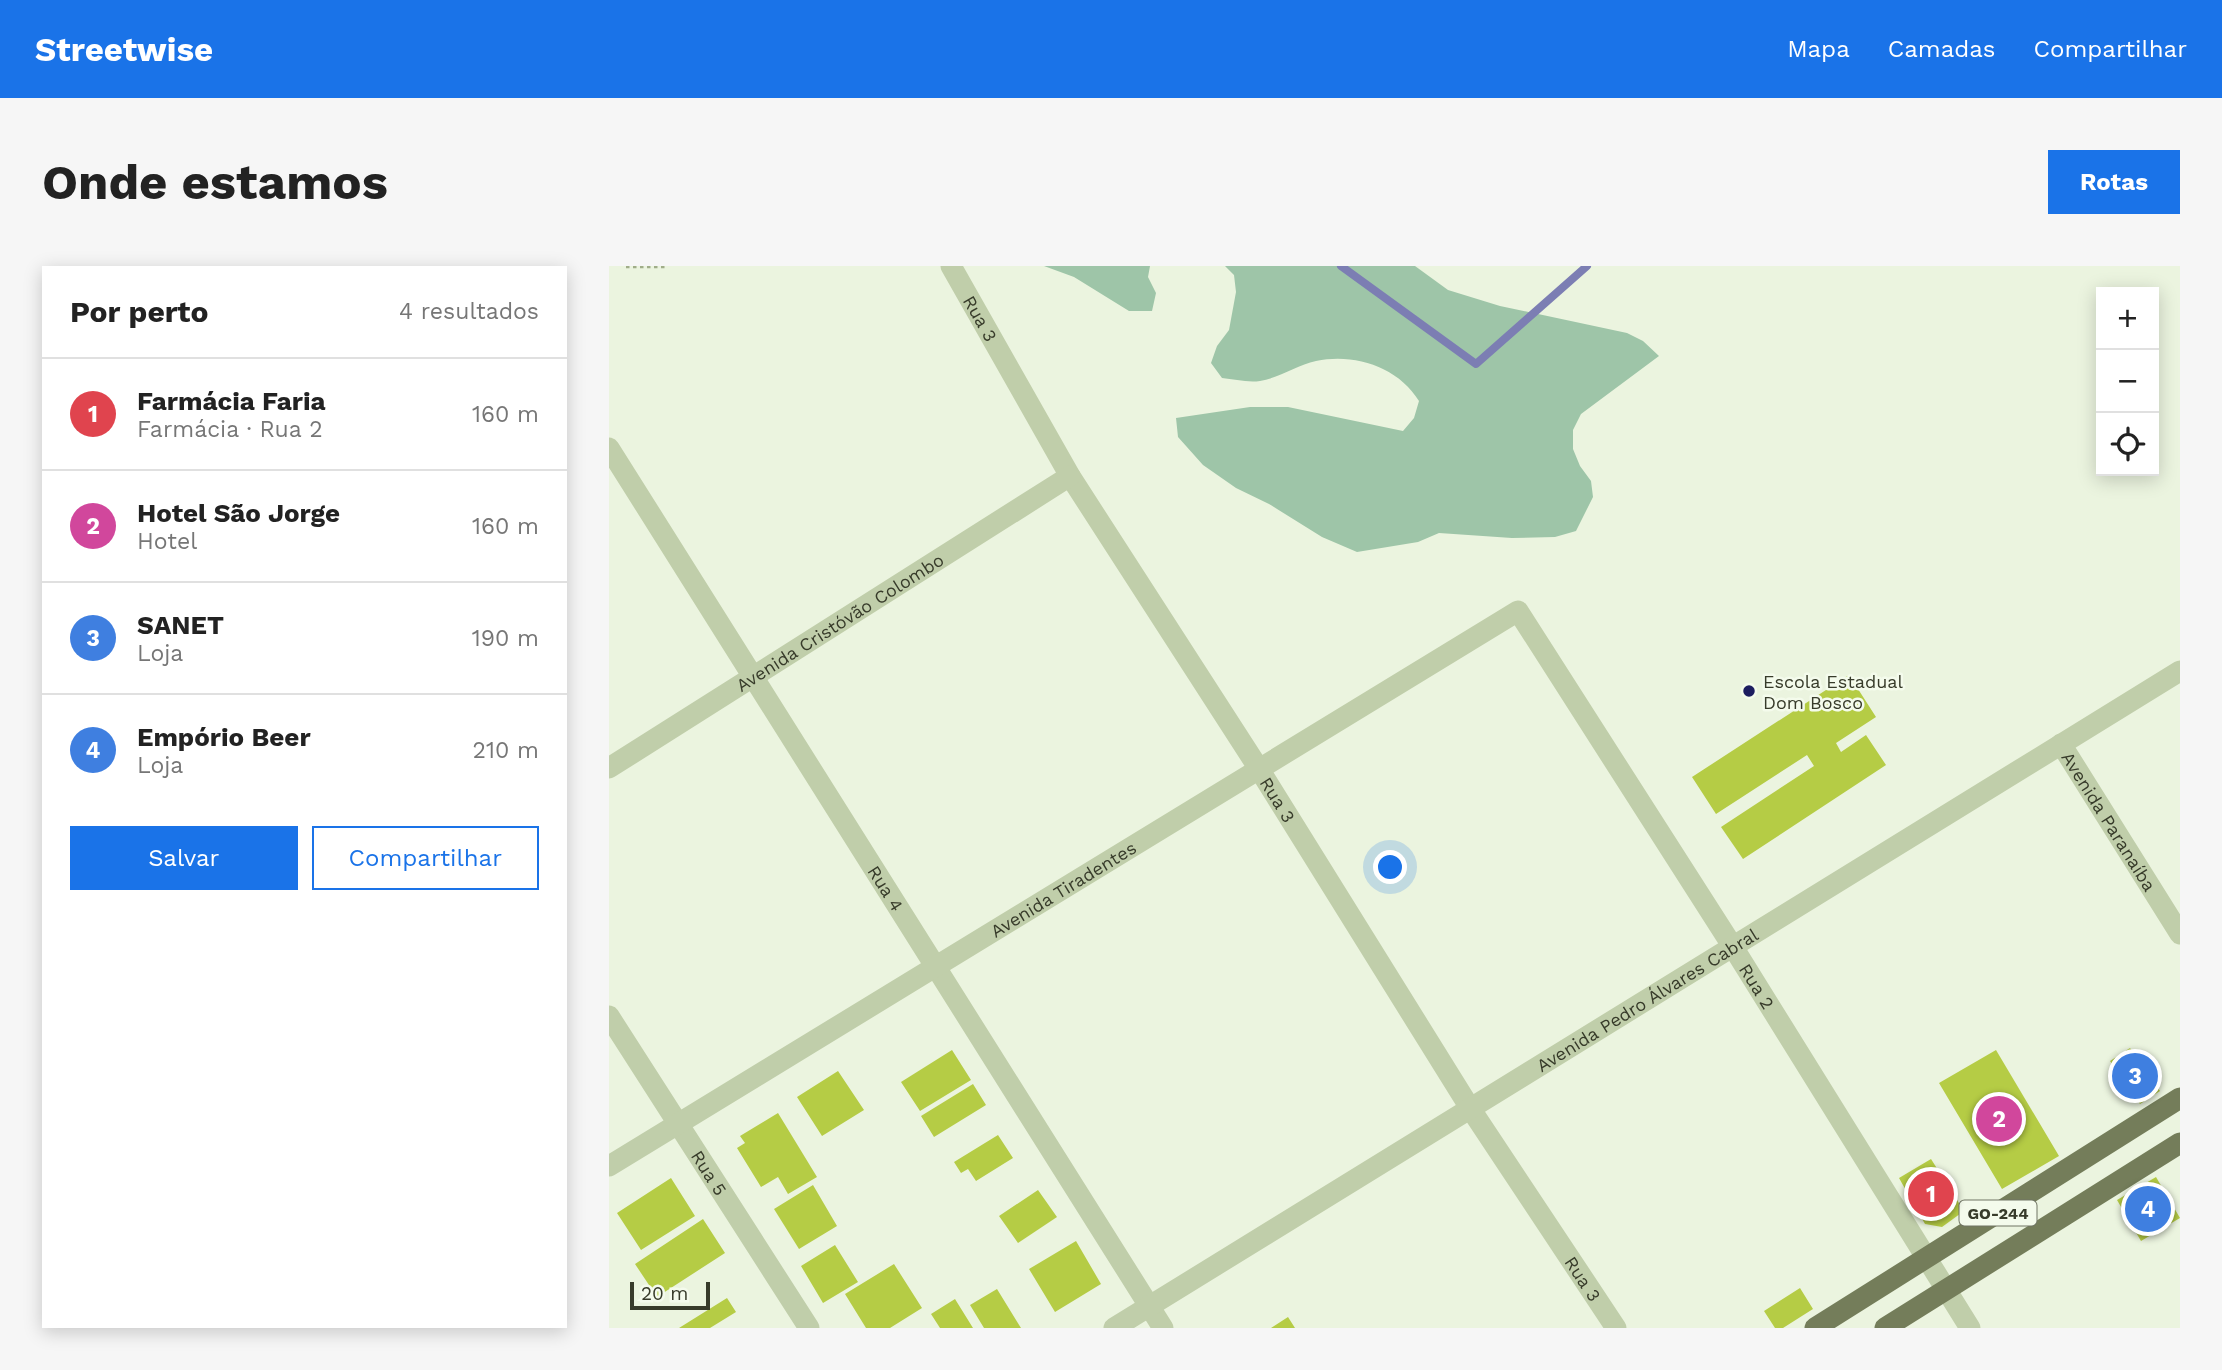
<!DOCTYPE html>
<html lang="pt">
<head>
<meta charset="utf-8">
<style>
	body { margin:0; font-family:"Work Sans",sans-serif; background:#f6f6f6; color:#222 }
	.controls { position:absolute; right:21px; top:21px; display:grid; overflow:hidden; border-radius:0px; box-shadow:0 4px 18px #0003 }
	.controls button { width:63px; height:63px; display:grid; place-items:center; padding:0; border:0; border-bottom:2px solid #e0e0e0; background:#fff; color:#222; font:35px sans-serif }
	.scale { position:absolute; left:21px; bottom:18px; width:80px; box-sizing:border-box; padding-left:7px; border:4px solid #373b2a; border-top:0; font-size:19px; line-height:24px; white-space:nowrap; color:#373b2a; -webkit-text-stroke:5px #f4fbec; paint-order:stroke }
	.you { position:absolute; left:782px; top:602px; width:24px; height:24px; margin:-18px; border:5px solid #fff; border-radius:50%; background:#1a73e8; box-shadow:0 0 0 10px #1a73e833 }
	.badge { display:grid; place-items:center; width:46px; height:46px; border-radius:50%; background:#1a73e8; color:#fff; font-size:23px; font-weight:700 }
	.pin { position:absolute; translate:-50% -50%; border:4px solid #fff; box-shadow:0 2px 7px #0006 }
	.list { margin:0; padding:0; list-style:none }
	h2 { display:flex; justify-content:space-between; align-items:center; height:91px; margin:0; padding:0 28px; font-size:30px }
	h2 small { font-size:23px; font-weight:400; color:#767676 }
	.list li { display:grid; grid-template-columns:46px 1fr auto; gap:21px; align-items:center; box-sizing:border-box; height:112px; padding:0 28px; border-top:2px solid #e0e0e0 }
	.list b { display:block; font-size:26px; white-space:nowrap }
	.list p { margin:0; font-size:23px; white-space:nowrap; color:#767676 }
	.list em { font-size:23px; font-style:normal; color:#767676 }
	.actions { display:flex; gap:14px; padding:21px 28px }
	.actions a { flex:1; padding:16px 0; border:2px solid #1a73e8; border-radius:0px; text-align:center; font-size:24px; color:#1a73e8 }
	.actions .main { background:#1a73e8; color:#fff }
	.icon { flex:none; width:38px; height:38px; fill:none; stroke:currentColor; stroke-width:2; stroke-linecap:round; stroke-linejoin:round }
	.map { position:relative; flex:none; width:1571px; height:1062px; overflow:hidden; border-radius:0px }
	header { display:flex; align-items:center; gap:42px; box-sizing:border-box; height:98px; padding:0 35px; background:#1a73e8; color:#fff }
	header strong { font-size:33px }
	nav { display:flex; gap:38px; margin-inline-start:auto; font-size:24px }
	.intro { display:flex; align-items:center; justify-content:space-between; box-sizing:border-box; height:168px; padding:0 42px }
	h1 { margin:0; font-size:49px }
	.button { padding:18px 32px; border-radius:0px; background:#1a73e8; color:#fff; font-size:24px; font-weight:700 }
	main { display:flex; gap:42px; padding:0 42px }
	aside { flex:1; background:#fff; border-radius:0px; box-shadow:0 4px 18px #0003 }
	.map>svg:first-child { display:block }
</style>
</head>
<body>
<header>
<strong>Streetwise</strong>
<nav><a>Mapa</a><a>Camadas</a><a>Compartilhar</a></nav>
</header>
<div class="intro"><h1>Onde estamos</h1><a class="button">Rotas</a></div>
<main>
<aside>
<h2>Por perto<small>4 resultados</small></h2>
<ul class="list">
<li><span class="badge" style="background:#e0444e">1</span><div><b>Farmácia Faria</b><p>Farmácia · Rua 2</p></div><em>160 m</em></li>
<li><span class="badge" style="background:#d1479c">2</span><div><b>Hotel São Jorge</b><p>Hotel</p></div><em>160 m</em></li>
<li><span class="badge" style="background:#3f7fe0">3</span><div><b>SANET</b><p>Loja</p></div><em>190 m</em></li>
<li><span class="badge" style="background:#3f7fe0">4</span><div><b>Empório Beer</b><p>Loja</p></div><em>210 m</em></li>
</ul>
<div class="actions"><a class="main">Salvar</a><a>Compartilhar</a></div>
</aside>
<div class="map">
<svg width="1571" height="1062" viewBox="0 0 1571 1062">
	<rect width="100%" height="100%" fill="#ebf4df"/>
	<path fill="#9ec5a8" d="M435,0h106l-2,11 8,16 -4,18h-23l-55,-34z
		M616,0h190l33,24 52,16 127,27 16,8 16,15 -78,58 -8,16v19l7,17 11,15 2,16 -17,34 -21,6 -43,1 -73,-5 -21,9 -61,10 -35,-15 -53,-33 -33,-16 -33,-23 -25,-28 -2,-19 74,-11h38l115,24 11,-13 5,-17c-21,-34 -64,-48 -103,-40 -19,4 -37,17 -56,20 -12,2 -26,-2 -38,-3l-11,-15 6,-17 12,-16 7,-38 -2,-17z"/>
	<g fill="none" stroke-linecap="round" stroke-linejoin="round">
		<path stroke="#7c7eb3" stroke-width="8" d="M732,0l135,98 111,-98"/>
	</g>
	<path fill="#b5cc45" d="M1240,409l27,42 -40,26 5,9 25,-17 20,30 -143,94 -22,-32 93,-61 -7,-11 -91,59 -24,-37z
		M1521,782l30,43 -20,13 -30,-43z
		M343,784l19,30 -51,31 -19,-29z
		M1387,784l63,106 -57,33 -63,-106z
		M229,805l26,39 -42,26 -25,-39z
		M364,818l13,21 -52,32 -13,-21z
		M169,847l39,64 -29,17 -10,-17 -17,10 -24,-39 8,-5 -5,-7z
		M389,869l15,23 -37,23 -8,-12 -7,4 -7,-11z
		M1322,893l33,52 -22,16 -17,-3 -26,-46z
		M1547,911l24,41 -39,23 -24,-41z
		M62,912l24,38 -54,34 -24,-37z
		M204,919l24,41 -38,23 -25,-40z
		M429,924l19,27 -39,26 -19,-27z
		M94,953l22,34 -68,44 -22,-33z
		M467,975l25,43 -46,28 -26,-43z
		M226,979l23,37 -35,21 -22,-37z
		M285,998l28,44 -32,20h-24l-21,-34z
		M1191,1022l13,21 -30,19h-8l-11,-17z
		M388,1023l24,39h-37l-14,-23z
		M118,1032l9,14 -26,16h-31z
		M346,1033l18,29h-33l-9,-14z
		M679,1051l7,11h-24z"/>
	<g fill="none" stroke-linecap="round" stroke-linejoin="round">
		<path stroke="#a0ad89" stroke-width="4.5" stroke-dasharray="3.5 3.5" stroke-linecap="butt" d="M17,0h39"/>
		<g stroke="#c0ceaa" stroke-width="21">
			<path id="s1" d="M342,0l119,210 189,293 211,339 146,220"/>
			<path id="s2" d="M0,182l554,880"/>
			<path id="s3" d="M1452,478l119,190"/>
			<path id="s4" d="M0,502l461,-292"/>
			<path id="s5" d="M0,750l200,312"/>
			<path id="s6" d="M0,900l909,-555 215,336 237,381"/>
			<path id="s7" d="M505,1062l1066,-657"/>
		</g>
		<path stroke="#747d5a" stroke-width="21" d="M1206,1062l365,-230
			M1276,1062l295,-185"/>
	</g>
	<circle fill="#1c1d5f" stroke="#f4fbec" stroke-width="2.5" cx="1140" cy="425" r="7"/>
	<g text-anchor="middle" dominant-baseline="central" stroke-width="5" stroke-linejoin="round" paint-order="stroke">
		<rect fill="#f4fbec" stroke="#707564" stroke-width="2" x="1350.5" y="934.5" width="77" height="25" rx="5"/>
		<g font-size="16" font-weight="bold" fill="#373b2a">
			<text x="1389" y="947">GO-244</text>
		</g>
		<g font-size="18" fill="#373b2a" stroke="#f4fbec">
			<text stroke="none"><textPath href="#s1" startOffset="60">Rua 3</textPath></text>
			<text stroke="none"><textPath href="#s4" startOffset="273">Avenida Cristóvão Colombo</textPath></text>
			<text stroke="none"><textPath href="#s1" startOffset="626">Rua 3</textPath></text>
			<text stroke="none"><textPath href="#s3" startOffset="91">Avenida Paranaíba</textPath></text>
			<text stroke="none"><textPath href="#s2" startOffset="520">Rua 4</textPath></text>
			<text stroke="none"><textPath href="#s6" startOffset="532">Avenida Tiradentes</textPath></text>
			<text stroke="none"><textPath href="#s6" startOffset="1510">Rua 2</textPath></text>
			<text stroke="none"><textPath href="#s7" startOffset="626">Avenida Pedro Álvares Cabral</textPath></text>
			<text stroke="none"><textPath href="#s5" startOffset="186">Rua 5</textPath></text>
			<text stroke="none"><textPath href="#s1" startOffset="1194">Rua 3</textPath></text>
		</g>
		<g font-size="18" fill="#373b2a" stroke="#f4fbec" text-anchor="start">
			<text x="1154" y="415">Escola Estadual<tspan x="1154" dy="21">Dom Bosco</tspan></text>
		</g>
	</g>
</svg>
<div class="controls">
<button>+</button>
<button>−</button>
<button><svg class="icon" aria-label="locate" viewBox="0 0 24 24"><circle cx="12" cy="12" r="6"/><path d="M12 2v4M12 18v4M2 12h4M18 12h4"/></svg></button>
</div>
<div class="scale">20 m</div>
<div class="you"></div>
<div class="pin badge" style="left:1322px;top:928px;background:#e0444e">1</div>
<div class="pin badge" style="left:1390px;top:853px;background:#d1479c">2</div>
<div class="pin badge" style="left:1526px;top:810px;background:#3f7fe0">3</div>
<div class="pin badge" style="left:1539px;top:943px;background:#3f7fe0">4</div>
</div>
</main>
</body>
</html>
